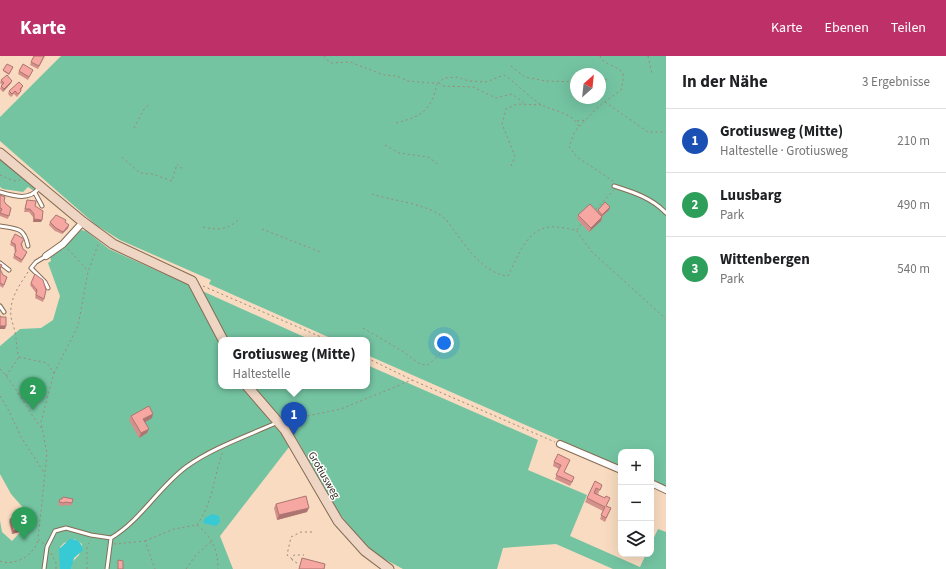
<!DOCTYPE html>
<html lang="de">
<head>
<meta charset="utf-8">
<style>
	body { margin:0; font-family:"Source Sans 3",sans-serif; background:#f2f2f2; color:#202124 }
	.controls { position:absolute; right:12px; bottom:12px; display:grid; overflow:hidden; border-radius:8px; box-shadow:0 4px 16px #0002 }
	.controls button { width:36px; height:36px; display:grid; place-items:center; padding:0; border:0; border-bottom:1px solid #e0e0e0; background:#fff; color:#202124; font:20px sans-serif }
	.compass { position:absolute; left:570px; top:12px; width:36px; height:36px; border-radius:50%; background:#fff; box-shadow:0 4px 16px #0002; rotate:27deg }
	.you { position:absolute; left:444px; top:287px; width:14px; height:14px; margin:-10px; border:3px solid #fff; border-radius:50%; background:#1a73e8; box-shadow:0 0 0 6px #1a73e833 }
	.badge { display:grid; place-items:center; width:26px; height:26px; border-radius:50%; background:#bd3168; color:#fff; font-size:13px; font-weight:700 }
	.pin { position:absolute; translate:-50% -33px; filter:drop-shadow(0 1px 2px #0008) }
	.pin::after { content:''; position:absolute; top:21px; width:14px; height:12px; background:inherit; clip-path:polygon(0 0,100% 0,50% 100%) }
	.popup { position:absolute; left:218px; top:281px; width:152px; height:52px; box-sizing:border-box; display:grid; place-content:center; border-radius:8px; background:#fff; filter:drop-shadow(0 1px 3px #0005); font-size:13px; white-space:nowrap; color:#757577 }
	.popup b { font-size:15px; color:#202124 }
	.popup::after { content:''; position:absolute; left:50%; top:100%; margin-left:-8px; border:8px solid transparent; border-top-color:#fff }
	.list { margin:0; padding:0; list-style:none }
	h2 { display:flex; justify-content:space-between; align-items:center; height:52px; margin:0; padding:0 16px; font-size:17px }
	h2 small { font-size:13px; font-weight:400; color:#757577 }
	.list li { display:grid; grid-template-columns:26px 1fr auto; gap:12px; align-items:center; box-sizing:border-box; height:64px; padding:0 16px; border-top:1px solid #e0e0e0 }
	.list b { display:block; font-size:15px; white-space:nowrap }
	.list p { margin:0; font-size:13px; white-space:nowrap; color:#757577 }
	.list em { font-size:13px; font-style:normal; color:#757577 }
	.icon { flex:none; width:22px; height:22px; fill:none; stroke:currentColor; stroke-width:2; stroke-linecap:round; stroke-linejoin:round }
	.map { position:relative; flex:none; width:666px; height:513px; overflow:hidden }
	header { display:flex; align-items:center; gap:24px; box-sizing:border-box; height:56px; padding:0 20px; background:#bd3168; color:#fff }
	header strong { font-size:19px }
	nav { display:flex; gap:22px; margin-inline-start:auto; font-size:14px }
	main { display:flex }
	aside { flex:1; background:#fff }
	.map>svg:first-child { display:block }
</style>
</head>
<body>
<header>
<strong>Karte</strong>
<nav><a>Karte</a><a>Ebenen</a><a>Teilen</a></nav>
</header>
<main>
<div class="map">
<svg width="666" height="513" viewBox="0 0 666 513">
	<rect width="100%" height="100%" fill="#f8dbc0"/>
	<path fill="#74c4a2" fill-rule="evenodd" d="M61,0h605v431l-15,-6v-29h-30v15l-254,-112v-15h-32l-126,-56 2,-4 -91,-40 -24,-15 -96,-84v-24zM576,18h24v24h-24z
		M0,103l35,30 -1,2 -6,-4 -5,5 -20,-3 -3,-2z
		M81,174l5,1 23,18 202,91h-90v46h146v-21l171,75 -10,30 59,25 -17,41 70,31 6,-13h5v-10l7,-15 8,3v37h-53l-57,-25 -53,4 -6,21h-94l-28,-15 -10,-9 -27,-33 -42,-74 -76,98 13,33h-162l1,-7 7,-7 3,-11 -7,-5 -11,4 -4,4v22h-60v-48l2,11 10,9 21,-22 -22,-25 -11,-20v-128l20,-17 21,-1 12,-8 7,-24 -12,-33 3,-2 -1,-5 13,-8z"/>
	<path fill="#37c9d4" d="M212,458l7,2 1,6 -4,4 -13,-3 2,-5z
		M70,483c8,0 11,3 13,11l-9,8 -3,11h-11l-1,-20z"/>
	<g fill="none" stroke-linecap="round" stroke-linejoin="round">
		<defs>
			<path id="lane" d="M614,130c19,6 38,12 52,27
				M0,136c14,4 29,9 39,-4
				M35,137l7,13
				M0,170c17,3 24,1 28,20
				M46,200l-10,6 -5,6 14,14 3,6
				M0,207l9,7
				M0,250l4,6
				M44,513l3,-22 8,-16 11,-3 25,7 20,3c30,-18 47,-50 75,-71 26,-19 61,-31 90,-44
				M107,513l4,-31"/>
			<path id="street" d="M46,200l17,-12 20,-22
				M560,388l61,26
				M651,427l15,7"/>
			<path id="secondary" d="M0,97l83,69 30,22 79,37 31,59
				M247,330l38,44 53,91 27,30 24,18"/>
		</defs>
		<use href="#lane" stroke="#866c53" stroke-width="5"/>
		<use href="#street" stroke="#866c53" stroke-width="8"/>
		<use href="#secondary" stroke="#866c53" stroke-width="11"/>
		<path stroke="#9d8976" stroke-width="1" stroke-dasharray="2 3" stroke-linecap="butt" d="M324,0l6,7 20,-1 34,13 13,1 11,5 22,2h7l8,-5 11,-1 13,4 17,1 18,-7c13,8 28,26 40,31 13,6 29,7 36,22
			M600,0l1,3c7,6 15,7 22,14v9l-2,8 -22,16 -24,25 -6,16 8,10 36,24
			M648,0l4,18
			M511,10l14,11 20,4 31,1
			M600,23l8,1
			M439,27l3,3 31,1 23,11 16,-4 12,9
			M605,46l43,30h18
			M577,65l9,-1
			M396,67c26,-7 35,-12 41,-39
			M134,72l10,-19 6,-5
			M385,89l14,8 29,4 10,7
			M122,101l18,16 12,1 20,7 5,-17 4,4h2
			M511,110l4,-10 -13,-32 4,-15 11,-5 25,1
			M0,119l14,6 6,-1
			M372,138c21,7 54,9 72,24 4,3 8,10 11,14 13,17 30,42 53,44 8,-16 18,-44 37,-48 9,-3 22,1 31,2l16,22 74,67
			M596,153l18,-19
			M203,171c15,4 27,2 37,-9
			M262,173l61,24
			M577,174l5,-7
			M68,193l20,22
			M28,216c-9,14 -19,27 -17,45 1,5 3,10 4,15 2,9 1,16 4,25l28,6 7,10 -13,49 6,32 -9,85 6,5
			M203,230l125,54
			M363,272l39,23 18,13 8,1 15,-14
			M367,302l45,22 143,62
			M0,313c17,18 27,41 42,60
			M54,317l24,-47 10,-54 11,-30
			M6,320l13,-19
			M0,340l8,13 13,28 24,37
			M288,364l53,-11 71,-29
			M197,469c17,-25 16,-47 26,-74
			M145,485l29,-12 23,-4c15,12 21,25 21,44
			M114,488l31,-3 10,28
			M51,497l5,10v6
			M292,503l-5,-4 4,-18 10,-5h12
			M0,505c15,6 34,-6 38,-21
			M297,507l-5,-3 2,-5h10
			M87,513v-23l4,-6
			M186,513l10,-14 16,-14"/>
		<use href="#lane" stroke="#fff" stroke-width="3"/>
		<use href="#street" stroke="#fff" stroke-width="6"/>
		<use href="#secondary" stroke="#eed5c4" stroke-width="9"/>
	</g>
	<path fill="#d4908a" d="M45,0l-7,13 -8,-4 1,-3z
		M13,11l-4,8 -6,-4v-1z
		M33,14l-5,10 -10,-6 1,-3z
		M1,24l11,1 -1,2 -8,9 -3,-3 1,-3 1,-1 -2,-2z
		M23,30l-3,7 -3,4 -3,-3 -3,3 -3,-3 1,-3z
		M0,139l6,9 5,4 -3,11 -8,-3z
		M27,144l8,6 7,14 -1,2h-8v-5l-4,-5h-5z
		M598,154h11l-7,7 -1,4 -12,11 -12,-13 1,-4 19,-3z
		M50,166h15l3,6 -6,6 -7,-3 -6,-6z
		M24,183l-2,5 1,5 3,6 -5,8 -8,-5 2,-5 -1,-6 -4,-2 1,-3z
		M0,208v5l3,6 4,2 -4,11 -3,-2z
		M31,227l13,16 -1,3 -8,-4 1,-5 -6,-8z
		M131,360l21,2 -7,4 2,11 -8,5 -10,-18z
		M554,406l14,2 -4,8 9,9 -3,5 -15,-7 4,-10 -6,-3z
		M595,425l7,4 -4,9 10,8 -2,4 5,2 -6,14 -5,-3 3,-8 -18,-9z
		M60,443l12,4 -1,3 -7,-1 -1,1 -5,-1z
		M276,448l31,8 -30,8 -3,-12z
		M10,463l9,7 8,1 -1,3 -14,4 -3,-12z"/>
	<path fill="#ac7571" d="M12,25l-1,2 -8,9 1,-3z
		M610,151l-1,3 -8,7 1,-2z
		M602,161l-1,4 -12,11 2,-4z
		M34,163l8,1 -1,2h-8z
		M69,169l-1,3 -6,6 1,-2z
		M0,270h6l-1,3h-5z
		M153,358l-1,4 -10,6 1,-5z
		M149,373l-2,4 -8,5 2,-5z
		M309,452l-2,4 -30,8 2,-5z
		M27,471l-1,3 -14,4 1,-3z"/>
	<path fill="#f6a7a1" stroke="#ac7571" d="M34,0h10l-5,10 -8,-4z
		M7,8l6,3 -4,7 -6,-4z
		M23,8l10,6 -4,7 -10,-6z
		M7,19l5,6 -8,8 -3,-3 3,-3 -3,-3z
		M19,26l4,4 -3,3 1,2 -3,3 -3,-3 -3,3 -3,-3z
		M0,139l5,2 -1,4 2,3 5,4 -2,8 -9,-3 2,-4 -2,-1z
		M27,144l9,1 -1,5 8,5 -1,9 -8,-1v-5l-4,-5h-5z
		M605,146l5,5 -8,8 -4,-5z
		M590,148l12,13 -11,11 -13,-13z
		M56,159l10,5 -1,2 4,3 -6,7 -7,-4 -6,-6z
		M15,178l9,5 -3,5 2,5 4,3 -5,8 -8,-5 2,-4 -1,-7 -4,-2z
		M0,208l2,1 -2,4 3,6 4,2 -3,8 -4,-2z
		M35,218l8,6 3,10 -2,9 -8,-4 1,-5 -6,-7z
		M0,260l2,1h4v9h-6z
		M149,350l4,8 -10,5 6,10 -8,4 -10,-17z
		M558,398l12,6 -6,12 10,5 -2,5 -16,-7 5,-10 -7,-3z
		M595,425l7,4 -2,5 -4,-2 -2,5 11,5 1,-2 4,2 -4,8 5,2 -5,10 -5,-3 4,-8 -18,-9z
		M306,440l3,12 -30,7 -3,-11z
		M63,441l10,2 -1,4 -7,-1 -1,1 -5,-1 1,-3h2z
		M16,461l3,9 7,-2 1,3 -14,4 -3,-12z
		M302,502l23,6 -1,5h-25z
		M118,504l5,1v8h-5z"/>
	<g text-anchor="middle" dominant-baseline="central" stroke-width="3" stroke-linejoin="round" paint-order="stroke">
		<g font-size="11" fill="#362b21" stroke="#fff">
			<text transform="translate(324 419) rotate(60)">Grotiusweg</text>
		</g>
	</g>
</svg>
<div class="controls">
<button>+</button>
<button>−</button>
<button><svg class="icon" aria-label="layers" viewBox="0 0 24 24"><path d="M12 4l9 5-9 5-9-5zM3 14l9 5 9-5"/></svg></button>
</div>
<svg class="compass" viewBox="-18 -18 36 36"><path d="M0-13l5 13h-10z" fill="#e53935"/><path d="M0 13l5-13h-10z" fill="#757577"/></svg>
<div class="you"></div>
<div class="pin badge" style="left:294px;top:379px;background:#1a4fb4">1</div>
<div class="popup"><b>Grotiusweg (Mitte)</b>Haltestelle</div>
<div class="pin badge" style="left:33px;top:354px;background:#2e9e5b">2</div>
<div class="pin badge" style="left:24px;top:484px;background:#2e9e5b">3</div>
</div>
<aside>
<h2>In der Nähe<small>3 Ergebnisse</small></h2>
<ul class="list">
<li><span class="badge" style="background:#1a4fb4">1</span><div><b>Grotiusweg (Mitte)</b><p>Haltestelle · Grotiusweg</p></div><em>210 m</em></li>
<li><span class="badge" style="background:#2e9e5b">2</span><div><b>Luusbarg</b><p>Park</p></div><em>490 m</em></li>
<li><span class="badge" style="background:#2e9e5b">3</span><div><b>Wittenbergen</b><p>Park</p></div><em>540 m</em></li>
</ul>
</aside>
</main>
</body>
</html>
